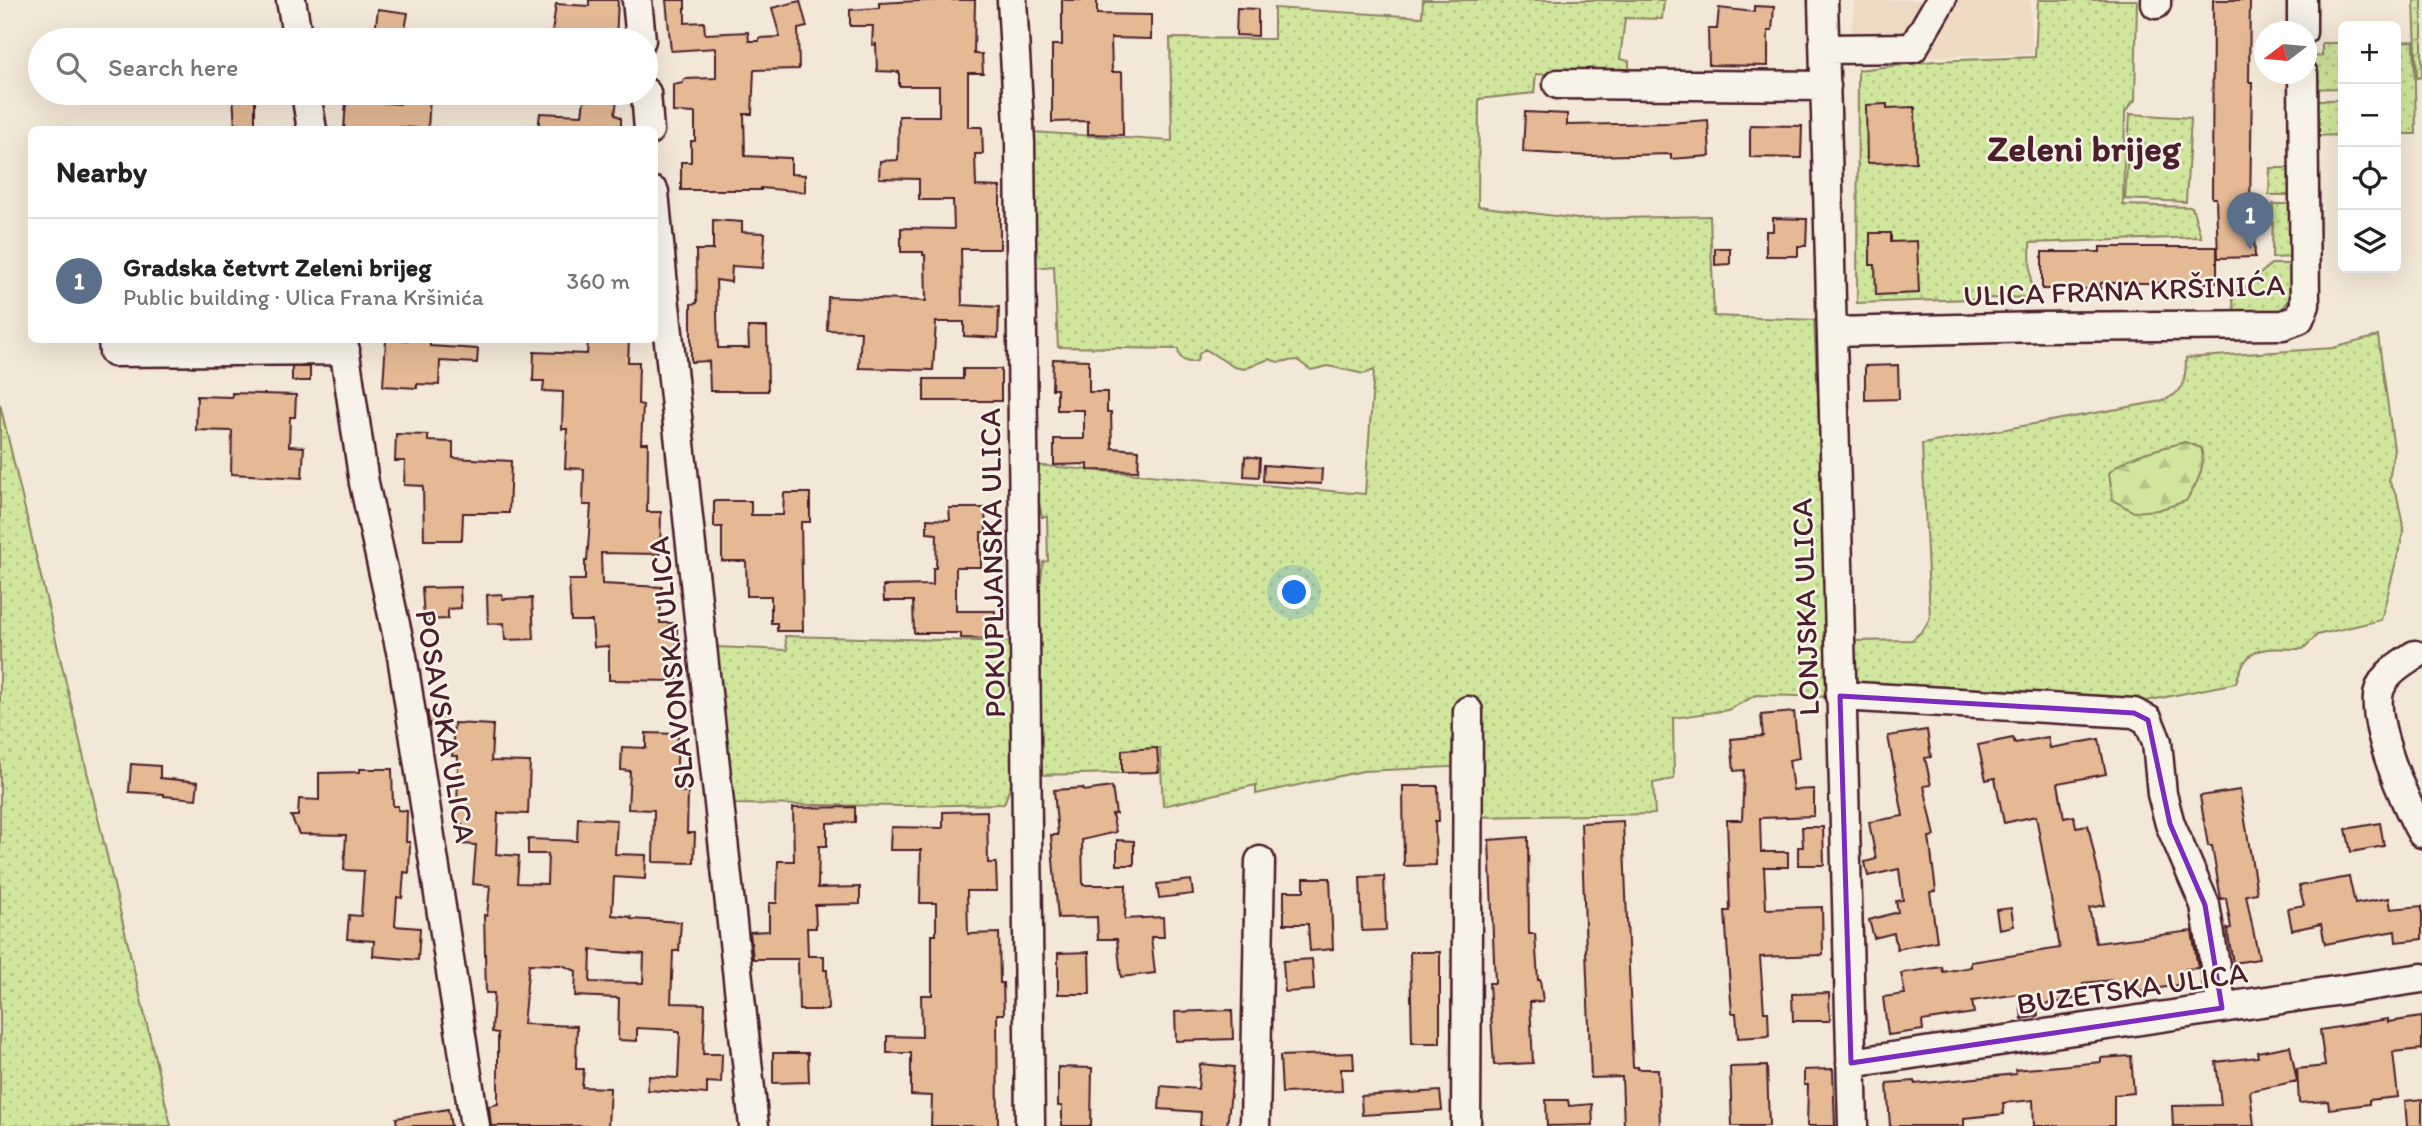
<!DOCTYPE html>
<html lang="en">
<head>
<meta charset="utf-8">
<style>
	body { margin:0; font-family:Itim,sans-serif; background:#f6f6f6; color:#222 }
	.controls { position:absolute; right:21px; top:21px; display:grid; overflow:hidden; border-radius:10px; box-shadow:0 7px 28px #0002 }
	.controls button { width:63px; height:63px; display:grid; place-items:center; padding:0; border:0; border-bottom:2px solid #e0e0e0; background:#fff; color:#222; font:35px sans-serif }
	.compass { position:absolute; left:2254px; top:21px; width:63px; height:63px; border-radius:50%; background:#fff; box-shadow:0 7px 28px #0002; rotate:254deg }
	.you { position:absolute; left:1295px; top:593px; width:24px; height:24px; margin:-18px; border:5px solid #fff; border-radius:50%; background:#1a73e8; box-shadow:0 0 0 10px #1a73e833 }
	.badge { display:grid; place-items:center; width:46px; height:46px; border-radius:50%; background:#0b8043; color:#fff; font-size:23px; font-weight:700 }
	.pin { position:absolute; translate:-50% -58px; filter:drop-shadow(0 2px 4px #0008) }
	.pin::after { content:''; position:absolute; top:37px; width:24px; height:21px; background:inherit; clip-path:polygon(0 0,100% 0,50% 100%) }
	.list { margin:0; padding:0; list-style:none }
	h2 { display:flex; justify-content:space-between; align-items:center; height:91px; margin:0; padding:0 28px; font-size:30px }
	h2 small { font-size:23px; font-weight:400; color:#767676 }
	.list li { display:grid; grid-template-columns:46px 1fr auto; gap:21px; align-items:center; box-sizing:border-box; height:126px; padding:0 28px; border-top:2px solid #e0e0e0 }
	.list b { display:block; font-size:26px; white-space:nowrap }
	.list p { margin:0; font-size:23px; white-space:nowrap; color:#767676 }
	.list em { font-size:23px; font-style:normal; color:#767676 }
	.icon { flex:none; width:38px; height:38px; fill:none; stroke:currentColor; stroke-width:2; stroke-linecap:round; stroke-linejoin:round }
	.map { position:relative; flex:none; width:2422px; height:1126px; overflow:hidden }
	.search { position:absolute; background:#fff; box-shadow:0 7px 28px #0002; left:28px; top:28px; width:630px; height:77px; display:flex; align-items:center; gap:18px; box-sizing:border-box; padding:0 24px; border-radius:38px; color:#767676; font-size:26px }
	.panel { position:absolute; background:#fff; box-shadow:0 7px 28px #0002; left:28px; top:126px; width:630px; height:217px; border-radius:10px }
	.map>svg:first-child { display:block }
</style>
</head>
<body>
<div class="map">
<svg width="2422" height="1126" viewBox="0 0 2422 1126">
	<defs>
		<pattern id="grass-dots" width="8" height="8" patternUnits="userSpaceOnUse" patternTransform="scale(1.75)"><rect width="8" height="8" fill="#cfe69c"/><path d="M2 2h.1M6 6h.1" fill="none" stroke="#b3c587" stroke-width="1.8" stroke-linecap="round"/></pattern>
		<pattern id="forest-firs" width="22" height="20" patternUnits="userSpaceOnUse" patternTransform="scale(1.75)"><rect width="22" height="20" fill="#cfe69c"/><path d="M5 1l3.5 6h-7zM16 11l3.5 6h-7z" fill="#b3c587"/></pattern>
	</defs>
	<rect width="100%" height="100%" fill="#f3e7d7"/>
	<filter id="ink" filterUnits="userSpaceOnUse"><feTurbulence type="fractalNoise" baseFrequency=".0143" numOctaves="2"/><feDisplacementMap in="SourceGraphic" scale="14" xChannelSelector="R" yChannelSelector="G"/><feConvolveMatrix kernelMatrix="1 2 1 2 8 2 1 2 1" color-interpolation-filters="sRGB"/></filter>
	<g filter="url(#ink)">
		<path fill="#eed9c3" d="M1855,0h175l2,54 -102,2 -75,6 -4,-29z"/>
		<path fill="url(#grass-dots)" stroke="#8c8264" stroke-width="2" d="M1423,0h241l-2,19 -37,-1 -5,41 9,2v18l-93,-5 -2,19 -55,6 -1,107 100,13 132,-3 4,100 100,4 19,377 -77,-2 -28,15 -55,8 1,61 -21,4 2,31 -178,3 -5,-51 -109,5 -107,23v-9l-93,21 -3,-58 -37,2 -1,23 -83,2 -4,-144 8,-69 5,-1 -1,-44h-5l-9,-41 1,-11 331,29 9,-124 -10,4 -36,-8 -17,4 -14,-10 -19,2 -9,-3 -25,10 -10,-2 -29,-18 -6,5 -2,7c-11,3 -18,-1 -19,-12l-120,-2 -4,-81 -22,2v-136l140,9 -2,-103 104,1v-31l148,9z
			M2038,0h99l-2,100 -10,12 -2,93 69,2 9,30 -171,6 1,54 -174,6 1,-233 76,-9 101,-4z
			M2414,0h8v77l-5,1z
			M2414,41l2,93h-20v-92z
			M2322,43h21v14l-3,1 1,30 -33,1v-32l14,-1z
			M2309,100h30l1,20h3v15l-34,1z
			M2130,114l61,4 -5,84 -61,-3z
			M2270,168h21v27h-22z
			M2273,204h19v53l-20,1z
			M2271,264h24c-4,52 -11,49 -60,52l-3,-22 15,-8z
			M2378,336l16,113 -5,32 8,15 7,35 -23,89 -64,15 -14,14c-36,0 -57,-7 -67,34l-100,20 -276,-15 -7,-5 -1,-42 60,-1 11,-10 7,-12 -8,-174 240,-43c24,-10 23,-18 24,-43l147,-10z
			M0,404l171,722h-171z
			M785,636l232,6 -4,137 -9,25 -101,2 -170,-2 -17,-157 71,3z"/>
		<path fill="url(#forest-firs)" stroke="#8c8264" stroke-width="2" d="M2185,442l16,6c6,19 -5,37 -15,53l-28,9 -24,2 -21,-12 -4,-27c18,-19 51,-24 76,-31z"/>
		<path fill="#e4b994" stroke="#4a1f2b" stroke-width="2" fill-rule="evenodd" d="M589,0h29l-2,40h-65l5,-36 33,2z
			M666,0h19v23l19,-1 1,12 43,-2 1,9h10v-3l21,-1 -8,-29 28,-7 7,26 -9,2 1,40 -45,1 -2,44h-8l1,42 46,2v16l14,1v17l-44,-4v2h-80v-28h10v-21h4v-28l-22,-1v-27l10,-2 1,-4 32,-1v-30l-45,3z
			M940,0h35l-1,54h8l1,19h-15v54h14l1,27h-8l1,32 24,1v62h-39l1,56 37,2 -1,31 -34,-2v-14h-28l-3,48 -74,-2 2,-37 -34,-1 1,-33 98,4 -1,-46h-2v-3h-22v-24l53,1 -1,-29h-34v-21l-40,-1 1,-17 18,-1 1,-44h40v-30h-40v-14l-22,-1 -1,-27 -4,1 1,-19h-23v-16l29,-2v-5z
			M1062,0h35v14l54,1v24l-40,-1 1,34h10l1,63 -35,-1v-13l-36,1v-77h10z
			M2213,0h37l-1,82h3l-2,127h3l2,48 -37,1 -2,-60h-4z
			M1754,6l20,1 -2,24h-4v35l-59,-1 -1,-36h9l2,-21 35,4z
			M1237,8l21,1v27l-22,-1z
			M378,9l30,4 -5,27h-29z
			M233,93h22v37h-20z
			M585,93h33l-3,21 6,4v12h-83l2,-17 42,2z
			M400,94l30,2 -2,33 -27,-2v3h-57l2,-30 54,4z
			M1887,104v4l28,-1 1,55 -49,1 -1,-58z
			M1525,112l42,2v11l102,-2 39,-3 2,36 -39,3v-5l-81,2 -67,-4z
			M1750,125l52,1 -1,32 -51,-1z
			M1773,218l34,1 -1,27h-8v10h-32v-25h7z
			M713,220l29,2v10l23,1 -2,35 -31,-2 -1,16 -15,-2 2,68h31l-1,-21h19l1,64h-58l-1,-30 -18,1v-58l6,-1 -1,-53h17z
			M1870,233h21v9l26,-1 2,52 -43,2 -1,-30h-5z
			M2100,247h117v36h-116l-1,6h-58v-37h58z
			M1715,248h15v16l-15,1z
			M386,340h44v6l48,3 -1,14 -37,-2 -1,24 -22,-1v4l-34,-2z
			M588,340h41l-1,22h11l-1,42 5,1 -2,38h7l-1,69h14l-1,42 -59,-1 1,31 60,3 -2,36h17v58l-68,-1v-34l-15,1 -2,-26h-21l-2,-41h16v-19h2l4,-56h-8l1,-36 -19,-1 2,-39h-5l1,-37 -20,-1 1,-10h-11l1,-29 53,2z
			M1053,359l36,1v32h18v20h4l1,36 27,2 -1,21 -50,-1v-6l-34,1v-26h30v-29h-27v-21h-5z
			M1898,365l1,34 -34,1v-34z
			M292,367h18v14h-18z
			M963,369h38v32h-77v-22h39z
			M232,393l64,2 -1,22h-5l-1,29 15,1 -2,31 -71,-4 1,-43 -36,-1 1,-34 35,1z
			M396,434l32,1v6l25,1v16l58,3 -2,52h-46l-1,27h-38l-1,-54 -19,-1 1,-24h-10z
			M1245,456l15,2 -1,19 -15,-1z
			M1264,465l58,4 -1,15 -58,-3z
			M784,493h26v29h-9l2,109h-26v-8h-6v-27h-24l-1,-35h-24v-34h-8v-26h37v14h32z
			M949,508h36l1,24h-5v35h-25v44h39l-1,28 -33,-1v-5h-47l-1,-32h-29l-1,-15 50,-1v-17h3l1,-34 -10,-1v-14l23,1z
			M460,587l1,21 -13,1v10l-24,1 -2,-32z
			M502,594l1,5 29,-1 2,41 -29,1 -1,-17 -16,1 -1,-29z
			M427,712l18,1 -1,14 -14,-1z
			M1794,712l5,46 -10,2 4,30 21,-1v27l-54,2 1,34h27v15h-24l2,42 56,-2 1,48 -63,2 4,55h4l1,24 -31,2 -2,-25h-4l-2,-25 -5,-77h5l-3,-91h15l2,-50 -10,1 -3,-32 32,-3 -2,-21z
			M454,723l39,2 -2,36 39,1 -2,52 -30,-1 -2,41 23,2 -2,27 30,1 1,-30h-20v-15l49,2 1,-23 39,2 -2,34 31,1 -1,24 -31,-2 -2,38 19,2v2l50,3 -2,29h-6l-2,52 34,1 -2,50h19l-1,29 -14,-1v12l-60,-4 2,-14 29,2 2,-46h-5v-2l-38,-2v13l-19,-1 1,-42 -44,-2 1,-25 -14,-6 -33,-1 -6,60 54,2 -1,43h8l-2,18 28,1 -2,38h-117l-2,-20 9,-2v-71l-6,-1 2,-39h-8l-2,-78 3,1 3,-30 -17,-2 3,-39 -14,-1 1,-19 -6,-1 1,-68h-6zM591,950l53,4 -1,29 -53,-1z
			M1927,730l4,27 -6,1 6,27 -7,1 11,50 -6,1 7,54 -6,1 7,49 -40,8 -3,-16 -20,5 -5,-18 29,-8 -2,-11 7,-1 -4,-31 -31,7 -3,-14 11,-3 -7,-37 34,-6 -15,-80z
			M646,733l32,1 -2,57 12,1 -1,41h8l-1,30 -41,-1 1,-52 -26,-1 2,-38 -9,-1 1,-23 24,1z
			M2048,737l2,11 49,-9 7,35 -48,9 6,35 10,-2 2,11 12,-2 17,80 -16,3 7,35 96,-12 6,37 -12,1 3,14 -74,13 -3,-16 -29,3 2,14 -48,9 1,10 -16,3 -3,-25 -47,7 2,12 -52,8 1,9 -35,5 -5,-38 22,-3 -4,-21 41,-6 1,5 28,-5v-5l89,-14 -24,-132 -32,7 -9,-45 -9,2 -8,-35 35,-7 2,5z
			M1157,748l2,24 -37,1v-23z
			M131,764l29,2v12l38,4 -2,17 -32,-3v-2l-35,-2z
			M360,769h32l1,37h5v4l9,1 -1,31h4l-1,31 -5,-1 -2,26 -5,-1 -2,29 25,2 -2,32 -45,-4 1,-15 -27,-2 2,-24 12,1 3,-45 -20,-1 2,-35 -47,-1 -8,-18h7l1,-17 20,1v-27l41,-1z
			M1403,786h35l1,35h-4l1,44 -32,1z
			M1112,787l4,27h-4l4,18 -34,8 1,45h43l-1,34 38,-2 1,20h-13l4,36 -34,4 -4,-38h-19l-1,-22 -39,1 -7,-83h7l-4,-45 29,-2 1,3z
			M2240,790l17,103 -11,2 13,64 -26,4 -6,-34 4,-1 -5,-30 -5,1 -9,-53h-4l-8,-50z
			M855,807v15l-28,1v23h-8l-1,42 42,-1v17l-45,1 1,23h-9l1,28h16v14h3l1,40h-29l-1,-51h-45l-3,-27 19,-1v-28h8l1,-42h16l-1,-53z
			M987,811l1,52h8l1,28h-30l1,43 31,-1 1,50h3l1,31h-7l1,112h-67l1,-30 -21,-1v-42h-24v-17l35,1 -1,-42h11v-60h4v-32h-16l1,-53h-31l1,-23 52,1v-16z
			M1623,821l10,246h5v2h20l2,57h-36l-2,-49 -31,1 -10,-255z
			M2380,823l4,23 -33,6 -5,-23z
			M1802,827h21l1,38h-26v-18h5z
			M1528,837l1,97h6l3,46h2l3,21 -13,1 3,61 -39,2 -5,-82h6l-6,-143z
			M1117,840l17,1v24h-17z
			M1384,876l2,54 -24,1 -2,-54z
			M2349,877l6,27 34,-6 2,11 31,-3v33l-26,3 -1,-11 -70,13 -4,-20 -29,6 -4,-22 16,-3 -5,-19z
			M1304,878h26l3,71 -23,2 -2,-27h-24v-33h20z
			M1191,880l2,14 -34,4 -2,-14z
			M2011,908l3,18 -15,3 -3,-19z
			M1089,952l1,42h-32v-41z
			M1410,952h30v91h-28z
			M1312,959l2,31 -29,2 -2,-31z
			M1829,993l1,28h-37l-1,-27z
			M1232,1010l1,29 -57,2 -1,-29z
			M2422,1017v32l-29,3 5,45 -29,3v4l-40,5 -1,-8 -29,2 -2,-34 28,-3 -5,-36 68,-11v3z
			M2290,1046l7,35 -47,10 4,35h-81l-1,-20 49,-1 -5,-43 42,-5 -1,-5z
			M773,1053h35l1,29 -36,1z
			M1353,1053l1,16h-13l1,22 -60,2 -2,-37z
			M2131,1056l3,37 -20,2v31h-80l-1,-26 -30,3 1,11 -40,4v8h-74l-3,-43 28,-2v3l101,-10 -1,-4 86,-8v-4z
			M1200,1064l34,3 -7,59h-27l1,-14 -42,-3 2,-23 37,3z
			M1767,1066l2,60h-37l-2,-59z
			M1058,1067l34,1 -1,58h-29v-20h-4z
			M1833,1069l2,57h-28l1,-41h-4v-15z
			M1440,1091l2,19 -80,5 -1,-19z
			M2422,1099v27h-15l-2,-25z
			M1546,1100h22l1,6 23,-2 1,21 -46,1z
			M448,1109l3,17h-54l-1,-8z"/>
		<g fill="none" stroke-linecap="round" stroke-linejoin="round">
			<defs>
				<path id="minor" d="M291,0l7,40
					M637,0l4,40
					M1012,0l8,143 10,983
					M1823,0l30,1126
					M2156,0v4
					M2302,0v32
					M1825,49l88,-1 28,-48
					M1558,84l268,2
					M306,93l6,37
					M646,93l3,37
					M654,192l10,104 90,830
					M1832,332l211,-5 240,-2 16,-6 6,-14 -2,-231
					M113,340l1,12 231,-2
					M343,340l21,143 38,173 73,470
					M2415,655c-14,9 -29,18 -35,33 -12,30 26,118 42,145
					M1840,696l294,17 14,7 9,22 5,52 8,30 35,81 17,103
					M1851,1063l571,-85
					M1255,1126l5,-265
					M1466,1126l2,-415"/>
			</defs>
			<use href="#minor" stroke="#4a1f2b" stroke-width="33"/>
			<use href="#minor" stroke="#f7f3e8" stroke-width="28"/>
		</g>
	</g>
	<path fill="none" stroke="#7b2cbf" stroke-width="5" stroke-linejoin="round" d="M1840,696l294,17 14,7 22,104 35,81 17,103 -371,55z"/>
	<g text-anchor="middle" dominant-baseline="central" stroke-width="5" stroke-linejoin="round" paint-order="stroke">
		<g font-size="30" fill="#4a1f2b" stroke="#f7f3e8">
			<text transform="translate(2124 290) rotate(-2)">ULICA FRANA KRŠINIĆA</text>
			<text transform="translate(992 563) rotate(-91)">POKUPLJANSKA ULICA</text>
			<text transform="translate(1805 607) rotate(-92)">LONJSKA ULICA</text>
			<text transform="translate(671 663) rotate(-96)">SLAVONSKA ULICA</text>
			<text transform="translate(446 726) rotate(80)">POSAVSKA ULICA</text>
			<text transform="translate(2132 988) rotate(-8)">BUZETSKA ULICA</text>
		</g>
		<g font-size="37" font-weight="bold" fill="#4a1f2b" stroke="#f7f3e8">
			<text x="2084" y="148">Zeleni brijeg</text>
		</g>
	</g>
</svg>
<div class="controls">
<button>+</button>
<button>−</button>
<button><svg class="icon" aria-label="locate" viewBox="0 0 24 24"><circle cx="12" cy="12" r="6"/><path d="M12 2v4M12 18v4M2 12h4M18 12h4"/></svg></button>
<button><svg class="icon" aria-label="layers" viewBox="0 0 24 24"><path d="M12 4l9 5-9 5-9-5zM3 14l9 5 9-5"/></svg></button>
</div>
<svg class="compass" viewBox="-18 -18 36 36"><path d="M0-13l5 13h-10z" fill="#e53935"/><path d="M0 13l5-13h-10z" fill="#767676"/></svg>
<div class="you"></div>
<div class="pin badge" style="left:2250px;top:250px;background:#5c6f8a">1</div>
<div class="search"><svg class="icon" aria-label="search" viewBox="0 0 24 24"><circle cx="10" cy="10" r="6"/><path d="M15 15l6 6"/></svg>Search here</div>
<section class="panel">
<h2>Nearby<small></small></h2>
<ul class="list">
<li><span class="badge" style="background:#5c6f8a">1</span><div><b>Gradska četvrt Zeleni brijeg</b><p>Public building · Ulica Frana Kršinića</p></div><em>360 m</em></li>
</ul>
</section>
</div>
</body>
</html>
